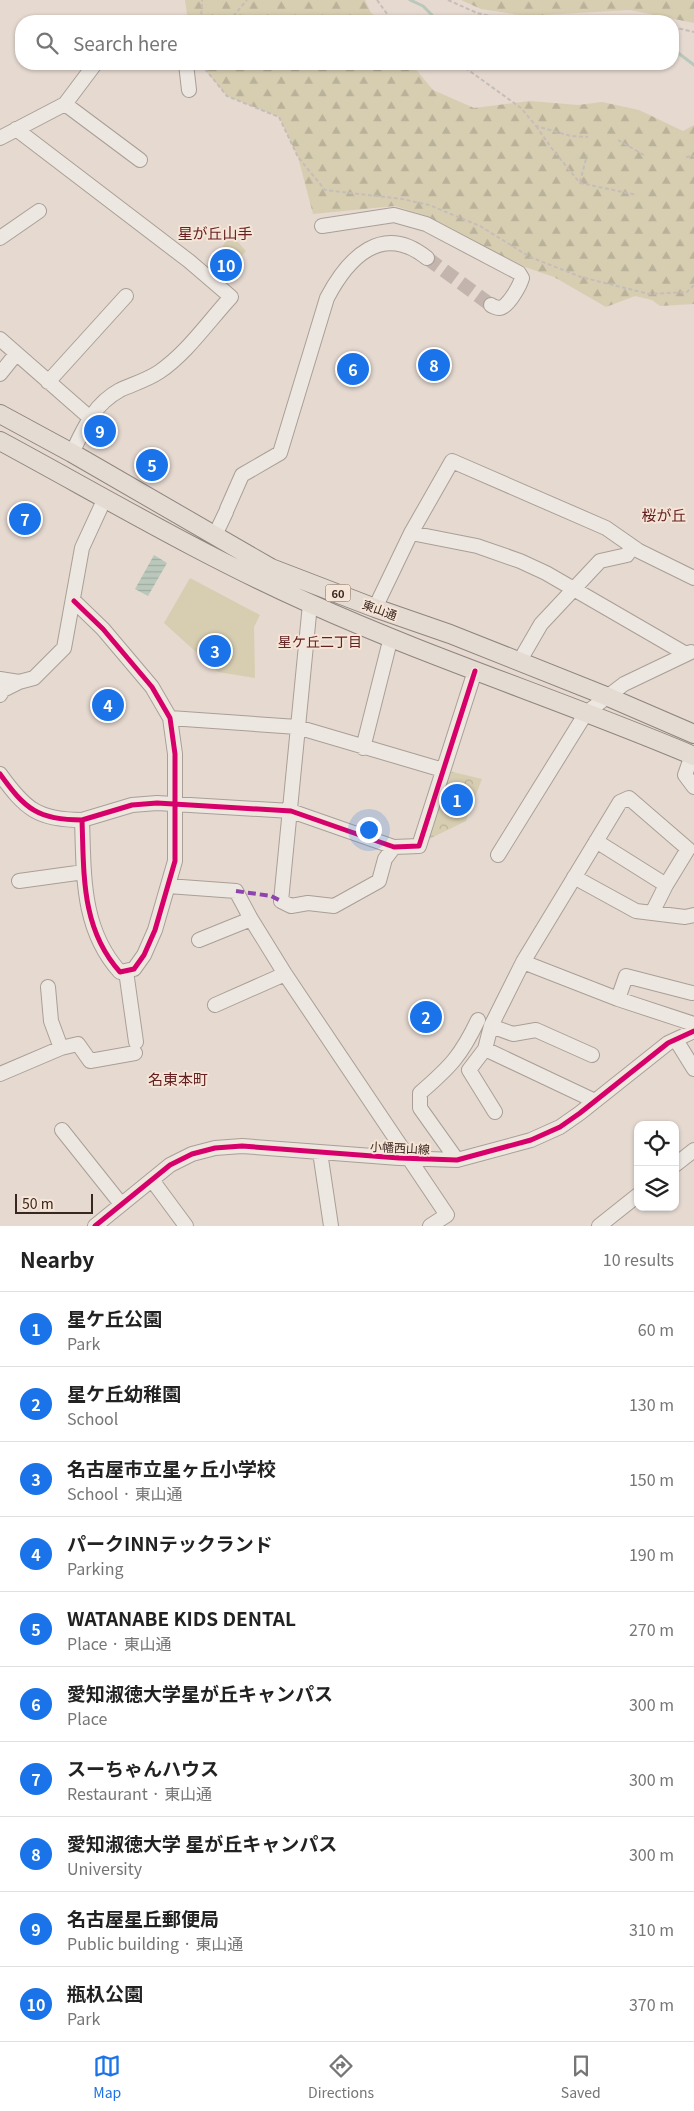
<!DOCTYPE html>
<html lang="en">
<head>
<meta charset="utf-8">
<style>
	body { margin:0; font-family:Georgia,"Noto Sans JP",serif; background:#f2f2f2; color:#222 }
	.controls { position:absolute; right:15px; bottom:15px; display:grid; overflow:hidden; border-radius:10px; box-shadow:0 1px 4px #0004 }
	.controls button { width:45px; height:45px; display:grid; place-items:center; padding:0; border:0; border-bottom:1px solid #e0e0e0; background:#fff; color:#222; font:25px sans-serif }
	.scale { position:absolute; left:15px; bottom:12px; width:78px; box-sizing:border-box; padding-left:5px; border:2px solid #3a2620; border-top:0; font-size:14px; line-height:18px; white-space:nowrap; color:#3a2620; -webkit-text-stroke:4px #f5e5d6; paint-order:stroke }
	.you { position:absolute; left:368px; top:829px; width:18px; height:18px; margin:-12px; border:4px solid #fff; border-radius:50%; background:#1a73e8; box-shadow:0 0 0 8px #1a73e833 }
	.badge { display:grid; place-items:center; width:32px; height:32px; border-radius:50%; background:#1a73e8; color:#fff; font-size:16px; font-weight:700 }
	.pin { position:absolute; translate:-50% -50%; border:2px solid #fff; box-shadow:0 1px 5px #0006 }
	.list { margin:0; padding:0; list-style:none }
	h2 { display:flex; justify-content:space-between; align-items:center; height:65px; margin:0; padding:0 20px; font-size:21px }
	h2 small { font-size:16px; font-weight:400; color:#767676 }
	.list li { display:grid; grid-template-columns:32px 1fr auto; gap:15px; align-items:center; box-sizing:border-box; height:75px; padding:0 20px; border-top:1px solid #e0e0e0 }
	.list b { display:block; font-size:19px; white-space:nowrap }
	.list p { margin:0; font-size:16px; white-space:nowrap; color:#767676 }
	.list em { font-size:16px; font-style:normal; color:#767676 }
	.icon { flex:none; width:28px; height:28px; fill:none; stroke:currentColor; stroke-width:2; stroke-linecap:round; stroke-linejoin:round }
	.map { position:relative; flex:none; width:694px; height:1226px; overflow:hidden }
	.search { position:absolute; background:#fff; box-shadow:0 1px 4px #0004; left:15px; right:15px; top:15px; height:55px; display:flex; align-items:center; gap:12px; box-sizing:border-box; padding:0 18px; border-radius:20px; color:#767676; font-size:19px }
	.sheet { height:815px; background:#fff }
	nav { display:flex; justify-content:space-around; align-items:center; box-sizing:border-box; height:70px; border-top:1px solid #e0e0e0; background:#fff; font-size:14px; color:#767676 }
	nav a { display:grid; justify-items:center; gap:2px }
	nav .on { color:#1a73e8 }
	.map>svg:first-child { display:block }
</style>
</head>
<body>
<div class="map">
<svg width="694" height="1226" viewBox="0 0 694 1226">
	<defs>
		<pattern id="forest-firs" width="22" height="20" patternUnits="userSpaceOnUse" patternTransform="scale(1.25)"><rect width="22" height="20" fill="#d7ceb2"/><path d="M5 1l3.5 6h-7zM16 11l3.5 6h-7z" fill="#b9b199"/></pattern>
		<pattern id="park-crowns" width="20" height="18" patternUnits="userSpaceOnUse" patternTransform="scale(1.25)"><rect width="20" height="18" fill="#d7ceb2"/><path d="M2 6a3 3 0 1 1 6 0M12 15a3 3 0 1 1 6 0" fill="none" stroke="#b9b199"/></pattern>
		<pattern id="water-rules" width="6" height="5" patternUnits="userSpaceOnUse" patternTransform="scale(1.25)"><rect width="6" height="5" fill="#bac8bc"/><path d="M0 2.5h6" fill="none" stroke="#a1aca1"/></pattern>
	</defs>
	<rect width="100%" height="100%" fill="#e5d9d0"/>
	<path fill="#d7ceb2" d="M190,578l70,37 -6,12 1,51 -37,-6 -54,-49z"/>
	<path fill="url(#forest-firs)" d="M185,0h180l6,13 13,8h-196z
		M461,0h233v23l-64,-13 -105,6 -44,-7z
		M200,64h214v3l19,23 41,18 56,-7 48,4 24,-3 37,8 44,21 11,-6v179l-34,2 -8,-6 -17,-4 -29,11 -52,-30 -50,-17 -61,-32 -16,-12 -32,-10 -82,8 -15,-57 -19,-40 -52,-21z"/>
	<path fill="url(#park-crowns)" d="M236,240l10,11 -24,29 -5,-5v-20l9,-14z
		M449,771l33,8 -16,42 -39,19z"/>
	<path fill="url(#water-rules)" d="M154,555l13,8 -19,33 -13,-7z"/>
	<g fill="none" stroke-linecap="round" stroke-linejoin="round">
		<path stroke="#bac8bc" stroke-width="3" d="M410,0l13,6 15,15
			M673,49l21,16
			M477,64l2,2 14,-2"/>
		<path stroke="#c3b5ad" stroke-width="14" stroke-dasharray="14 7" stroke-linecap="butt" d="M427,258l64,47"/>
		<defs>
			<path id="minor" d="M186,64l3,26
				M65,104l75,56
				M16,129l173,132 42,36c-23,25 -44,56 -72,75 -12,8 -26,12 -39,18 -26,14 -36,38 -48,63
				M0,138l65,-34 30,-40
				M322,226l72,-11 32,9 93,49 3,5c-2,7 -14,30 -23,30 -2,0 -7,-2 -8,-3
				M0,238l39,-27
				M0,339l89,78
				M0,374l16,-20
				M48,382l78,-86
				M227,509l15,-34 38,-22 47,-155c21,-40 55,-76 100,-40
				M411,533l66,13 43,15 26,12 140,81
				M215,535l11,-23
				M310,604l-29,297 10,5 17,-3 26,3 45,-25 6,-22 9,-12
				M375,608l36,-75 41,-72 154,67 33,23 55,27
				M519,662l22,-38 59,-63 27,-6 5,-9
				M0,679l19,3 15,-4 30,-30 18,-100 23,-50
				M0,695l3,-5 16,-8
				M170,718l127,9 146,43
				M363,748l28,-111
				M692,755l-7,20 9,12
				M0,774c25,35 38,46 82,46 2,54 -1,109 38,152l14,-3 10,-14 11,-25 20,-69v-107l-5,-36 -18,-31 -49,-58 -29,-28
				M82,820l50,-15 25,-2 134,8 103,36 25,-1 56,-175
				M596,841l70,44
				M498,855l88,-142 38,-29 67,-32
				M574,877l62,34 49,6 9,-2
				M19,881l65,-9
				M168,886l68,5 15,28 34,55 162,241 -17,11
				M199,940l52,-21
				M523,962l95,37 76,25
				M126,971l10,71
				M48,987l3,34 10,27
				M618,999l8,-23 66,17
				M215,1005l70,-31
				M491,1026l22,8 23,-4 56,25
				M676,1040l18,29
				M485,1049l110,52
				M0,1074l61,-26 17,-4 12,17 45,-8
				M495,1112l-26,-42 16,-21 6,-23 32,-64 97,-160 9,-4 59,51 -22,36 -14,28
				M62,1130l59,74
				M320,1152l11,74
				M457,1160l-37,-52v-15c30,-26 41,-37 58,-73
				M675,1165l19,-15
				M152,1180l34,46
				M95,1226l75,-61 22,-11 23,-6 27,-2 157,12 58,2 74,-20 29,-13 20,-14 88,-70 26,-12
				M599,1226l39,-31"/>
			<path id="major" d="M0,414l72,39 199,115 104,40 75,26 156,62 88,38
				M0,441c102,55 203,115 309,162 126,57 258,99 385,153"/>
		</defs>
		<use href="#minor" stroke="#aa9f98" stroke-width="16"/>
		<use href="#major" stroke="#90857f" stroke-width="20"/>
		<path stroke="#c6bdb8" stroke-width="2" stroke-dasharray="4 2.5" stroke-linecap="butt" d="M377,0l13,18 10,3
			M448,0l29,13 35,8
			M201,21l1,-21
			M229,21l18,-21
			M582,21l41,-4 21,4
			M673,27l21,5
			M201,64l26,32 52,21 19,40 27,33 77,9 27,6 51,21 50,31 51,20 68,17 38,-2 7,-7
			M460,64l61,44 15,18 35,10 17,1
			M536,126l17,24 27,33 57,12
			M618,140l26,15
			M686,157l8,-1
			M580,182l7,-27"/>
		<use href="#minor" stroke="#ede7e1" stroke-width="14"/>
		<use href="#major" stroke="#e4dbd3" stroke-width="18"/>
		<path stroke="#8e44ad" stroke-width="4" stroke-dasharray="8 4" stroke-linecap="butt" d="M236,891l35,5 10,5"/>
		<defs>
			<path id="cycleway" d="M0,774c25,35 38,46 82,46 2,54 -1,109 38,152l14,-3 10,-14 11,-25 20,-69v-107l-5,-36 -18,-31 -49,-58 -29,-28
				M82,820l50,-15 25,-2 134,8 103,36 25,-1 56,-175
				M95,1226l75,-61 22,-11 23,-6 27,-2 157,12 58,2 74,-20 29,-13 20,-14 88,-70 26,-12"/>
		</defs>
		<use href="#cycleway" stroke="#f5e5d6" stroke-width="8"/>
		<use href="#cycleway" stroke="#d6006c" stroke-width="5"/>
	</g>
	<g text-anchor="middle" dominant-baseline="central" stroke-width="4" stroke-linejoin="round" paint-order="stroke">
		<rect fill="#f5e5d6" stroke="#725f57" stroke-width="1" x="325.5" y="584.5" width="25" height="17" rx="4"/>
		<g font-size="11" font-weight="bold" fill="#3a2620">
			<text x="338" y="593">60</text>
		</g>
		<g font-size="12" fill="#3a2620" stroke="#f5e5d6">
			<text transform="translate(380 609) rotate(20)">東山通</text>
			<text transform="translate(400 1147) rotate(3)">小幡西山線</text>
		</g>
		<g font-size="14" fill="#652023" stroke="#f5e5d6">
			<text x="320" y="641">星ケ丘二丁目</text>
		</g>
		<g font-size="15" fill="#652023" stroke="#f5e5d6">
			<text x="215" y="232">星が丘山手</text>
			<text x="664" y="514">桜が丘</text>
			<text x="178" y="1078">名東本町</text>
		</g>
	</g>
</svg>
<div class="controls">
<button><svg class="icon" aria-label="locate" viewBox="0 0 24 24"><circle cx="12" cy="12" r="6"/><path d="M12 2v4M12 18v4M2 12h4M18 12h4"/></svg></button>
<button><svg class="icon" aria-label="layers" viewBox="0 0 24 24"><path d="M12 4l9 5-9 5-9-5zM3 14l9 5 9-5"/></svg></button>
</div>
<div class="scale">50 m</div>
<div class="you"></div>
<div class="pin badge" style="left:457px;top:800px">1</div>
<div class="pin badge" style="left:426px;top:1017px">2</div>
<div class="pin badge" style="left:215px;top:651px">3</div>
<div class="pin badge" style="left:108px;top:705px">4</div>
<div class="pin badge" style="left:152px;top:465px">5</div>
<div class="pin badge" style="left:353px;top:369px">6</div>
<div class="pin badge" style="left:25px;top:519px">7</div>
<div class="pin badge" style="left:434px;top:365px">8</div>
<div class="pin badge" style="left:100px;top:431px">9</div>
<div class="pin badge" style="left:226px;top:265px">10</div>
<div class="search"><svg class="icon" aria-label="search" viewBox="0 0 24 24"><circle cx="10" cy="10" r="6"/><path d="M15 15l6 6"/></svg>Search here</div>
</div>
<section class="sheet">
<h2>Nearby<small>10 results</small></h2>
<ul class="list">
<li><span class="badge">1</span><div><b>星ケ丘公園</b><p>Park</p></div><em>60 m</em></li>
<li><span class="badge">2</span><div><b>星ケ丘幼稚園</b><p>School</p></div><em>130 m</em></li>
<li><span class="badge">3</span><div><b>名古屋市立星ヶ丘小学校</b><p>School · 東山通</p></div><em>150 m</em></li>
<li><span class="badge">4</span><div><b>パークINNテックランド</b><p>Parking</p></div><em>190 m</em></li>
<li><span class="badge">5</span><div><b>WATANABE KIDS DENTAL</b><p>Place · 東山通</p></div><em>270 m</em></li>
<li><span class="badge">6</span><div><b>愛知淑徳大学星が丘キャンパス</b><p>Place</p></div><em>300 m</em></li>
<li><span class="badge">7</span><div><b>スーちゃんハウス</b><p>Restaurant · 東山通</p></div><em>300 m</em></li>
<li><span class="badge">8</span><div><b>愛知淑徳大学 星が丘キャンパス</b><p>University</p></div><em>300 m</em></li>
<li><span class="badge">9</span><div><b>名古屋星丘郵便局</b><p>Public building · 東山通</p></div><em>310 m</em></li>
<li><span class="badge">10</span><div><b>瓶杁公園</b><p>Park</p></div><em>370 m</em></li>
</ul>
</section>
<nav>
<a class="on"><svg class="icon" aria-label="map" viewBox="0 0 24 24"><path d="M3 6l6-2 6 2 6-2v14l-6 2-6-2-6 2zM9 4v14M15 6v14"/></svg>Map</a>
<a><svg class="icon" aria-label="directions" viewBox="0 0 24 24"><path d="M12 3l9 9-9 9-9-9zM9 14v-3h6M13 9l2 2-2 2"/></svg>Directions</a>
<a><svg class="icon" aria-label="saved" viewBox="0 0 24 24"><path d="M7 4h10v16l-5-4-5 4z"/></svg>Saved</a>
</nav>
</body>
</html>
